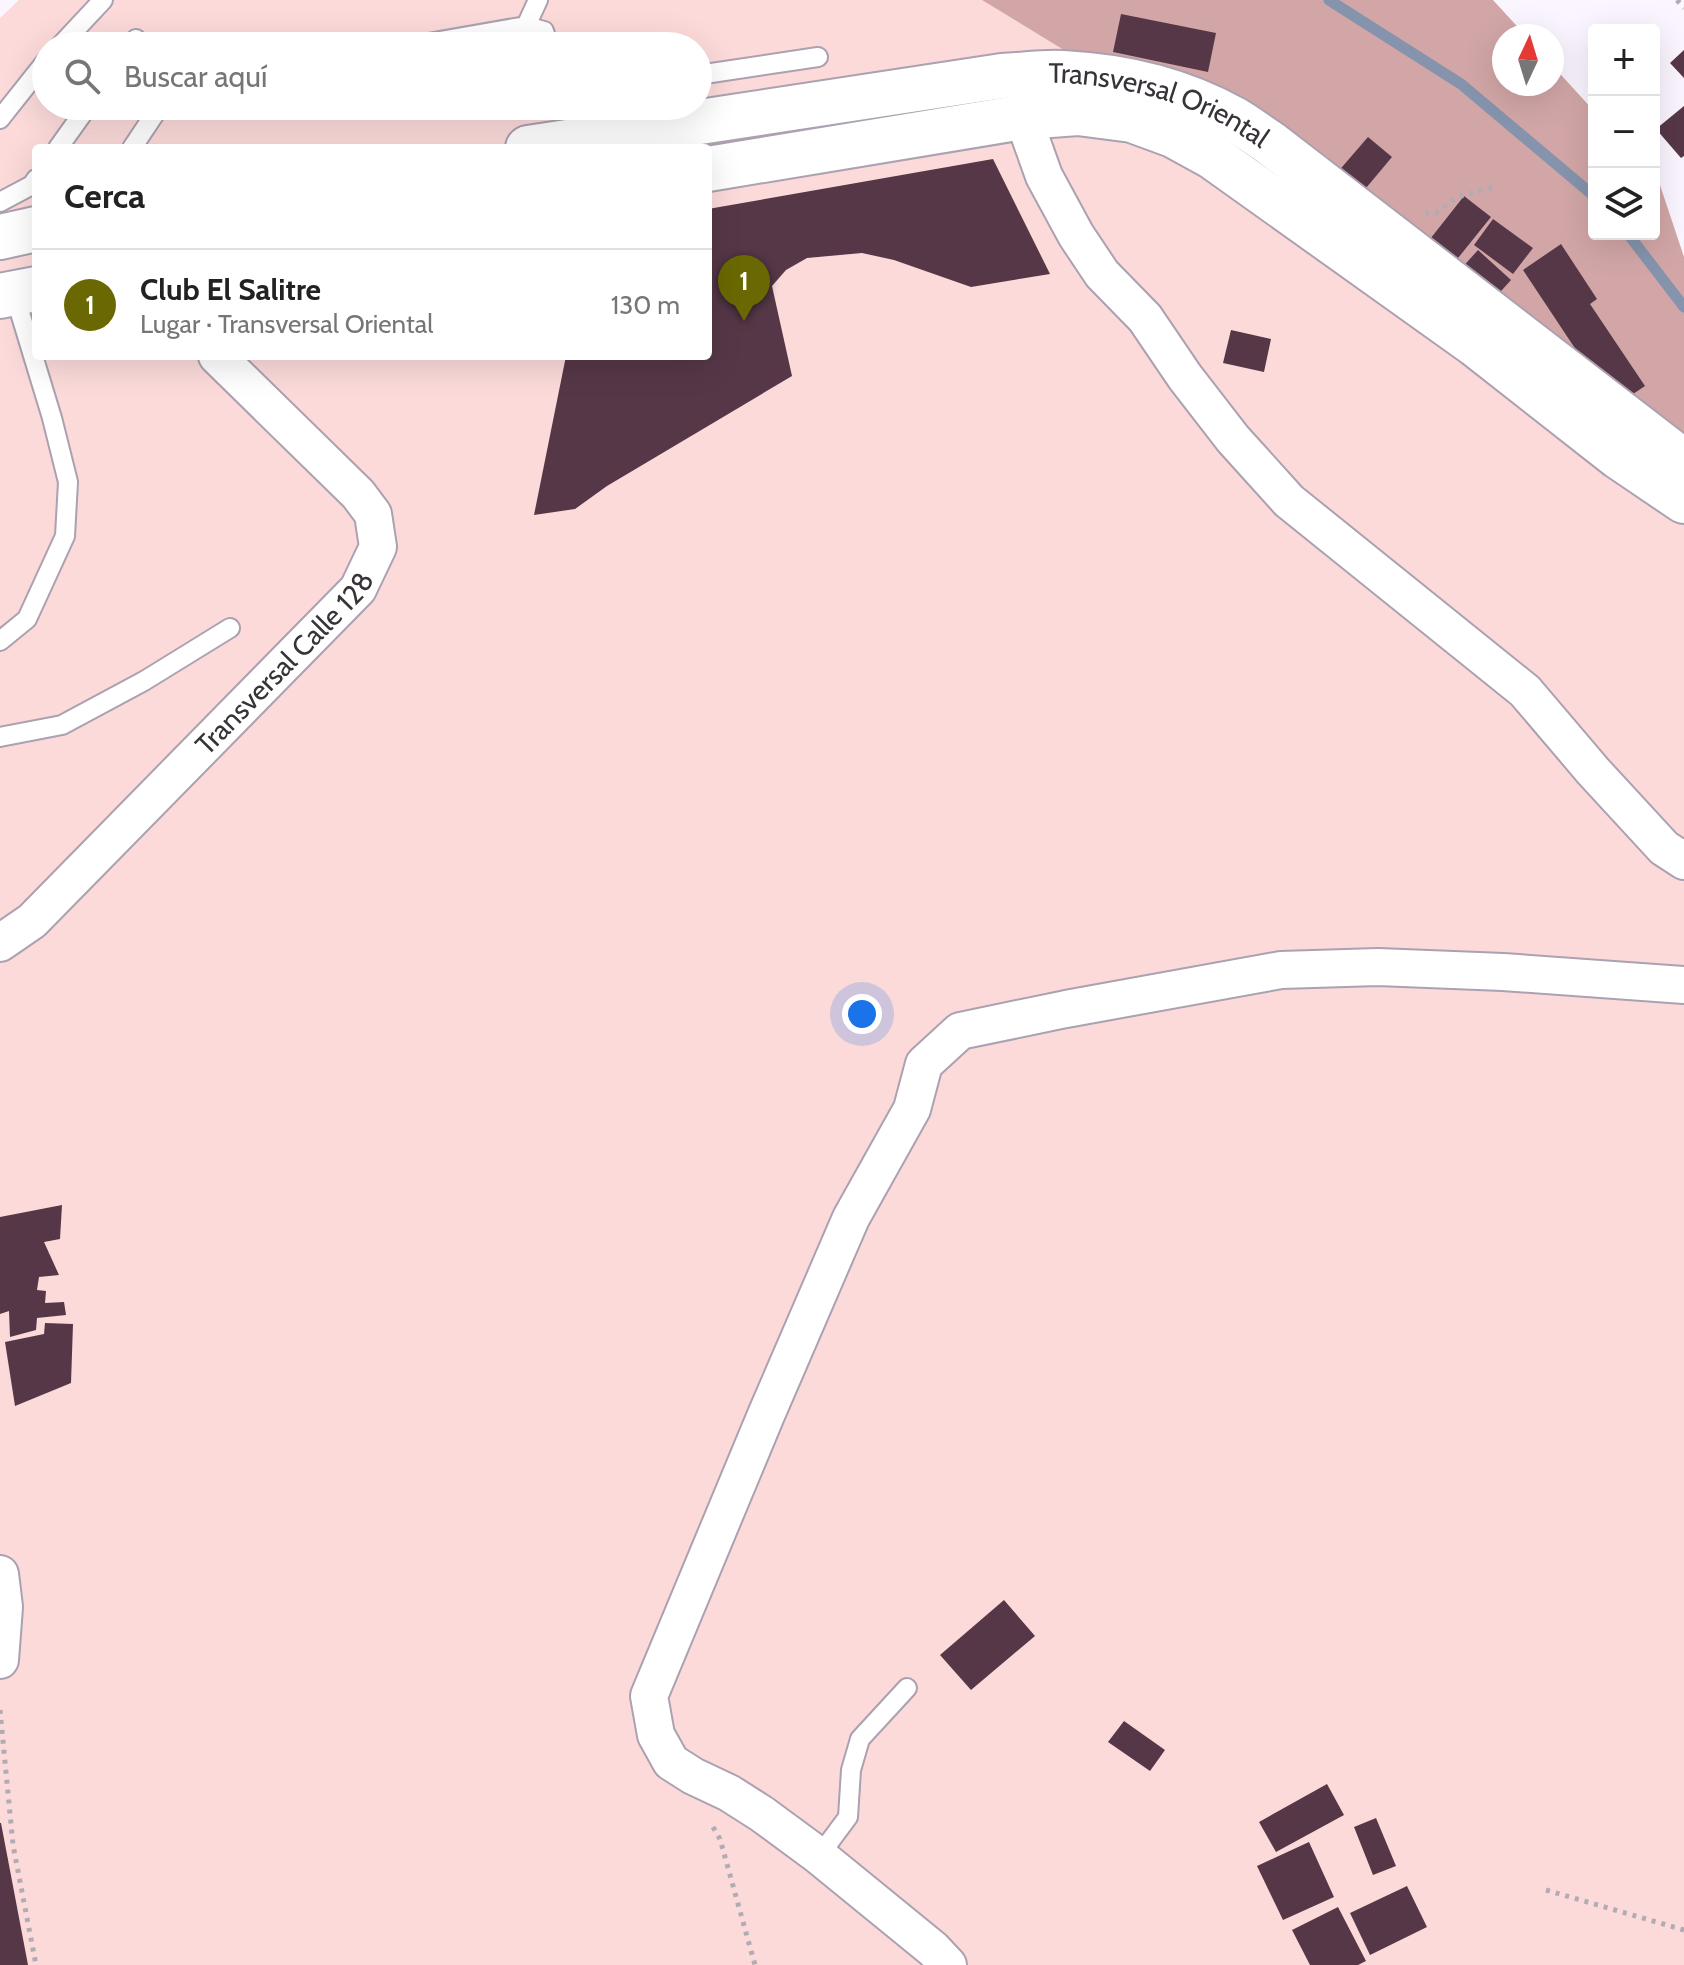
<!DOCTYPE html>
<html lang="es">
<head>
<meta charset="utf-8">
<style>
	body { margin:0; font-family:Cabin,sans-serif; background:#f6f6f6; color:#222 }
	.controls { position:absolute; right:24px; top:24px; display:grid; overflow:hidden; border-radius:8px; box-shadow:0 8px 32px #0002 }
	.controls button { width:72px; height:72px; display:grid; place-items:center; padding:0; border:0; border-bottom:2px solid #e0e0e0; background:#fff; color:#222; font:40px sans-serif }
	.compass { position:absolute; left:1492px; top:24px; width:72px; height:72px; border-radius:50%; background:#fff; box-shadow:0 8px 32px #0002; rotate:4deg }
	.you { position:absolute; left:862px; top:1014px; width:28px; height:28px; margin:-20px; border:6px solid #fff; border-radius:50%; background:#1a73e8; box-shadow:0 0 0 12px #1a73e833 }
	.badge { display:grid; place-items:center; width:52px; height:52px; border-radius:50%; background:#696802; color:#fff; font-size:26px; font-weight:700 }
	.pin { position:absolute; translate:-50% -66px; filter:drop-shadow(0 2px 4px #0008) }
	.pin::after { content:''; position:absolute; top:42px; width:28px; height:24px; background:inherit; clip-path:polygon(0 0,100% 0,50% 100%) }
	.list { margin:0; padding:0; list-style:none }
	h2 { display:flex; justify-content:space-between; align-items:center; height:104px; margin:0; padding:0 32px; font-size:34px }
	h2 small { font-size:26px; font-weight:400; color:#767676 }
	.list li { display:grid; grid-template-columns:52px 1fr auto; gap:24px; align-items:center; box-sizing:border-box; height:112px; padding:0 32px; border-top:2px solid #e0e0e0 }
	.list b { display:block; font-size:30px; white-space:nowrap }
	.list p { margin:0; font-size:26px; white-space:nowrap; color:#767676 }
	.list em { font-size:26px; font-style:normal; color:#767676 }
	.icon { flex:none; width:44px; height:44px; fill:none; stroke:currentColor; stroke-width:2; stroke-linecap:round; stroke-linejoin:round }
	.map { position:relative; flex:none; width:1684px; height:1965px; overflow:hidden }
	.search { position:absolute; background:#fff; box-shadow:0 8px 32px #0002; left:32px; top:32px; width:680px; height:88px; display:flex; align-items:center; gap:20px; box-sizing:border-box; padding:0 28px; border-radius:44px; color:#767676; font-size:30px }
	.panel { position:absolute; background:#fff; box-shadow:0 8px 32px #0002; left:32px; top:144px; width:680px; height:216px; border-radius:8px }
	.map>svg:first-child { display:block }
</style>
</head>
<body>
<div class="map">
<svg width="1684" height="1965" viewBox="0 0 1684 1965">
	<rect width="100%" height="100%" fill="#fbf5ff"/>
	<path fill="#fcdada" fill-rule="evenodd" d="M19,0h963l206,126 496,347v1492h-1684v-1947zM46,46h652v60h-652zM36,148h672v208h-672z"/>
	<path fill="#d2a6a7" d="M982,0h511l33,36h-22v48h48v-19l42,46v123h60v-57l5,5 25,75v216l-496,-347z"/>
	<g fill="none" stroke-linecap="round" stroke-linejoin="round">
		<path stroke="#8594ac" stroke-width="11" d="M1329,0l132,84 133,112
			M1628,234l56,73"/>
	</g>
	<path fill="#563748" d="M1121,14l95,19 -8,39 -95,-20z
		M1684,50v28l-14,-15z
		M1684,106v50l-3,2 -25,-29z
		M1368,137l24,20 -31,37 -25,-20z
		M993,159l57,115 -79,13 -77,-27 -32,-7 -55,5 -21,12 -14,16 20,90 -185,110 -32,23 -41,6 32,-159h142v-147z
		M1464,196l27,21 -41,51 -27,-20z
		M1493,219l40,29 -20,26 -39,-29z
		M1561,244l36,55 -7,5 55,82 -21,14 -22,-11 -79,-119z
		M1478,250l33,30 -18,20 -34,-29z
		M1231,330l40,9 -7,33 -41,-9z
		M62,1205l-2,34 -16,3 15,33 -20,2 -2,13 9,1 -1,12 19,-1 2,13 -29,3 -1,12 -26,7 -1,-26 -9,3v-97z
		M45,1323l28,1 -2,59 -56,23 -10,-64 39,-8z
		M1004,1600l31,36 -64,54 -31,-35z
		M1124,1721l41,29 -15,21 -42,-29z
		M1327,1784l17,31 -68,37 -17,-30z
		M1376,1818l20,48 -23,9 -19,-48z
		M0,1823h1l27,142h-28z
		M1309,1842l25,55 -51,23 -26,-54z
		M1407,1886l20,41 -57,28 -20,-42z
		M1338,1907l28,54 -8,4h-48l-18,-35z"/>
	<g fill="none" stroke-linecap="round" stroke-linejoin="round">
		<defs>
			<path id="service" d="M526,26l12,-26
				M60,46l43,-46
				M131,46l5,-7
				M411,46l115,-20 18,5 5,15
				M698,75l120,-18
				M569,106l12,35
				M0,119l46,-58
				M58,148l30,-42
				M132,148l28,-42
				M0,202l32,-17 4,-6
				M0,641l27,-22 38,-83 3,-54 -16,-64 -38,-125
				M0,737l62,-12 82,-44 86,-53
				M819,1856l29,-39 3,-47 9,-31 47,-51"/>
			<g id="minor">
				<path d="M1023,117l21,59 32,59 26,39 43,44 40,59 48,62 56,62 236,190 68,80 71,77 20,13"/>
				<path id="s1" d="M0,943l32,-22 326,-332 20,-42 -5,-33 -15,-20 -141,-138"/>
				<path d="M0,1574l4,33 -4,53"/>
				<path d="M948,1965l-15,-16 -114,-93 -57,-42 -33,-21 -36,-17 -22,-14 -15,-27 -7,-39 117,-281 85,-197 61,-109 12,-45 36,-33 106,-22 215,-39 97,-3 125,5 181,13"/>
			</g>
			<g id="secondary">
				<path id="s2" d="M528,148l474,-72c20,-1 41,-4 61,-3 60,3 119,17 171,46 12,7 24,16 36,24l414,319"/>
				<path d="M708,169l315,-52 55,-4 54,7 41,15 40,22 262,187 144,113 65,44"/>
				<path d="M0,237l36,-8"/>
				<path d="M0,296l36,-7"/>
			</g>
		</defs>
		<use href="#service" stroke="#aba1b0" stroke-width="22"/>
		<use href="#minor" stroke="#aba1b0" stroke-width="40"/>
		<use href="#secondary" stroke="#aba1b0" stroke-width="48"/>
		<path stroke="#b1acb4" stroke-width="5" stroke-dasharray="4 6" stroke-linecap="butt" d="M1677,0l7,8
			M1425,213h11l21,-16 40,-11
			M0,1710l13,135 23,120
			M713,1827l7,12 35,126
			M1546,1890l138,40"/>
		<use href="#service" stroke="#fff" stroke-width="18"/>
		<use href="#minor" stroke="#fff" stroke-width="36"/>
		<use href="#secondary" stroke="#fff" stroke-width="44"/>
	</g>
	<g text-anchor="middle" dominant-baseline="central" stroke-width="8" stroke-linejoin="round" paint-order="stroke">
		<g font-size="28" fill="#373339" stroke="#fff">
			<text stroke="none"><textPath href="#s2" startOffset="642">Transversal Oriental</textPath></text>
			<text stroke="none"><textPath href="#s1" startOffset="400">Transversal Calle 128</textPath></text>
		</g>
	</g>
</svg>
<div class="controls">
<button>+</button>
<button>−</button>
<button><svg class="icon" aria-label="layers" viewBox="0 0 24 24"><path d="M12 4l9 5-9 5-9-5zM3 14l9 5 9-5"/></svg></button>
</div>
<svg class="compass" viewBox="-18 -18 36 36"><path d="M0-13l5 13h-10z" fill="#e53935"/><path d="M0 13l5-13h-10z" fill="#767676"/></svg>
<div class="you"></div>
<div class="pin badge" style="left:744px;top:321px">1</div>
<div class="search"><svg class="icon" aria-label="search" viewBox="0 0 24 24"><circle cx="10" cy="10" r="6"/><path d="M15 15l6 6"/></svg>Buscar aquí</div>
<section class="panel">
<h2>Cerca<small></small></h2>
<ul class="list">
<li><span class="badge">1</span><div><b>Club El Salitre</b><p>Lugar · Transversal Oriental</p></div><em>130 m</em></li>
</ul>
</section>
</div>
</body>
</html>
